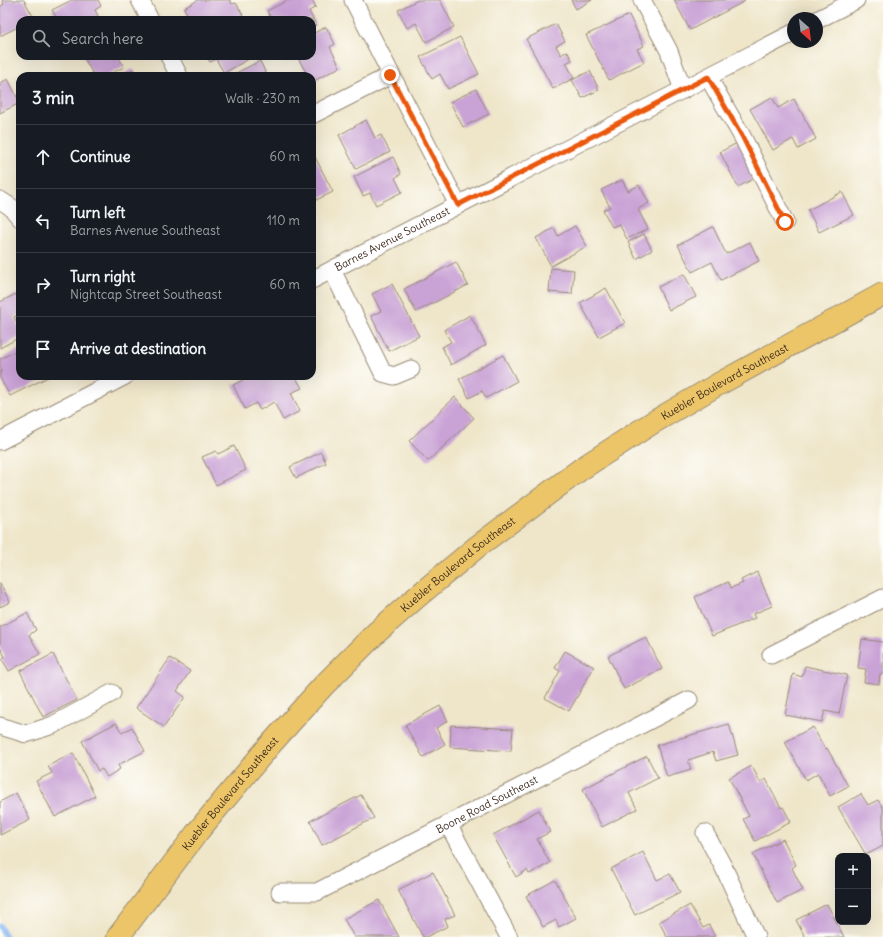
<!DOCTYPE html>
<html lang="en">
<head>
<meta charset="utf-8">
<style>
	body { margin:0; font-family:Delius,sans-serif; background:#242831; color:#f1f3f6 }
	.controls { position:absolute; right:12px; bottom:12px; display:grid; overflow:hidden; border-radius:8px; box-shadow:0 4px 16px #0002 }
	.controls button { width:36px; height:36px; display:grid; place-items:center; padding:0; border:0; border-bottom:1px solid #363941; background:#171b24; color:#f1f3f6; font:20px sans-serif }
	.compass { position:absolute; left:787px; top:12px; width:36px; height:36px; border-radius:50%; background:#171b24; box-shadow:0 4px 16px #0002; rotate:152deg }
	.stop { position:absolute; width:12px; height:12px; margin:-9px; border:3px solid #ea580c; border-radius:50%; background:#fff }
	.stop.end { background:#ea580c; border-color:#fff; box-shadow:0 1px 4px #0008 }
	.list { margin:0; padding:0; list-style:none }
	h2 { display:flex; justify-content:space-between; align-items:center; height:52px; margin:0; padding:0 16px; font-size:17px }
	h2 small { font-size:13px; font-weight:400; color:#9ea1a6 }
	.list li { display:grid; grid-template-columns:26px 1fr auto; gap:12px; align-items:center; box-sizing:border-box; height:64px; padding:0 16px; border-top:1px solid #363941 }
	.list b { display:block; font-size:15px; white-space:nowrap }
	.list p { margin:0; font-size:13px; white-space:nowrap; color:#9ea1a6 }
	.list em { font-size:13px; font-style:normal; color:#9ea1a6 }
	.icon { flex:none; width:22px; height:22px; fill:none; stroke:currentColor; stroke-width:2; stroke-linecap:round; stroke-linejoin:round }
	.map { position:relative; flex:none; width:883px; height:937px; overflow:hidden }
	.search { position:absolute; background:#171b24; box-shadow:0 4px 16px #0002; left:16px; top:16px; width:300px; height:44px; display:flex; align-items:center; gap:10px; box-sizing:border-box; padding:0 14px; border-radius:12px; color:#9ea1a6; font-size:15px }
	.panel { position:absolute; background:#171b24; box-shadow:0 4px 16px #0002; left:16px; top:72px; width:300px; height:308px; border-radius:12px }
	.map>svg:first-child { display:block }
</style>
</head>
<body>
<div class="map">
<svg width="883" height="937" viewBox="0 0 883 937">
	<rect width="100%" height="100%" fill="#fdfcf7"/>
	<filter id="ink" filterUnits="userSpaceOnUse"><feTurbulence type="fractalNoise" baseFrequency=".025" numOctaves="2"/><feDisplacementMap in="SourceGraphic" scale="8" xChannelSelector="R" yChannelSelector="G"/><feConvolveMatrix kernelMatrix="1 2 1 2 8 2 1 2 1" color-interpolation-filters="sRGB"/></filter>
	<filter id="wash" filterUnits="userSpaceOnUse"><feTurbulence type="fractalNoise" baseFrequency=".012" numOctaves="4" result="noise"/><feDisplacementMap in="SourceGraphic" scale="16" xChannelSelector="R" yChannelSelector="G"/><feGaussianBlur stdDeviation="0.9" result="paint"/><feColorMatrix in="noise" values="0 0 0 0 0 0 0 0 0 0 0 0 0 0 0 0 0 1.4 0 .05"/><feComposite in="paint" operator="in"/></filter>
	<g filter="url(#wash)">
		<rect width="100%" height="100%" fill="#efe6ca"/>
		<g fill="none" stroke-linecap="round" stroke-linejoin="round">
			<path stroke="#89b9f5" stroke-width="5.5" d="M0,926l6,11"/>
		</g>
		<g id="blocks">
			<path fill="#c9a2d6" d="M2,0h22l10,18 -3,2h-11v6l-20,10v-29l4,-3z
				M72,0h26l3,6 -6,4 5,10h-42l-6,-10z
				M198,0h32l2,4 4,-1 7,12 -9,5h-44l-6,-12z
				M288,0h24l4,7 -7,4 7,14 -4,2v-7h-40l-5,-9z
				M418,0h22l14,27 -28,15 -10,-19 -9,5 -9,-18z
				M571,0h21l-16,9z
				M674,0h70l1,1 -55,29z
				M629,15l15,31 -7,3 7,13 -35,18 -23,-45z
				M556,24l9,17 -9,5 5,9 6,-4 5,9 -6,3 8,15 -21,11 -27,-50z
				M326,27l9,17 -5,3 10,20 -28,15v-6h-4l-11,-20h15v-22z
				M460,37l19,37 -31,15 -8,-15 -8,5 -12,-22z
				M83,56h35l6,11 -18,9h-12z
				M206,56h48l-30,17 -8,-14 -6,3z
				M260,61l7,15h-37z
				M133,69l4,7h-18z
				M590,71l9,19 -17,8 -10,-18z
				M8,79l12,24 -20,10v-30z
				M476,89l13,25 -26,13 -13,-25z
				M772,97l6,11 16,-9 22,40 -18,10 -5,-10 -20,11 -23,-41z
				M366,120l9,18 6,-3 9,17 -34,17 -17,-34z
				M739,142l18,35 -19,10 -18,-35z
				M313,153l20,39 -21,10v-48z
				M393,157l8,17 -6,4 7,14 -26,13 -6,-12 -7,3 -9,-19z
				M622,180l6,11 11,-6 10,18 -11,6 10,20 -21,10 -8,-15 -7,3 -9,-17 7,-3 -9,-17z
				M842,192l12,23 -35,17 -11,-22z
				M575,226l12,20 -36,20 -15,-28 18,-10 4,8z
				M713,227l13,27 24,-12 9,19 -38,19 -9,-18 -20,10 -14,-27z
				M644,234l8,16 -16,9 -8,-17z
				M456,262l12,23 -52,27 -12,-23z
				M551,268l23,2 -2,24 -23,-2z
				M684,274l12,23 -27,13 -11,-23z
				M392,284l27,52 -30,15 -18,-35 10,-5 -9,-17z
				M606,288l19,35 -26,14 -19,-34z
				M16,294l4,8v12l-6,3 6,11v9l-20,11v-46z
				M470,315l16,30 -35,20 -9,-18 9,-5 -7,-12z
				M20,349v27h30l-40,20 -10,-18v-6l2,-1 -2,-4v-8z
				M503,355l14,26 -31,17 -4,-7 -13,7 -10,-19z
				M251,376h12v1l3,-1h29l7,12 -11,5 9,18 -17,9 -9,-18 -14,8 -4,-7 -11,6 -12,-24z
				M455,397l19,21 -46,43 -19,-20z
				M234,446l12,24 -30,15 -14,-28 14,-6 2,3z
				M321,452l5,11 -30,15 -6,-11z
				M757,572l15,34 -19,8 2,4 -43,18 -17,-39 33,-15 3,6 12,-5 -2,-3z
				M0,583l10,19 -10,5z
				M27,613l9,17 -7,5 11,19 -31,17 -7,-12 3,-2 -4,-8h-1v-22z
				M646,637l16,32 -38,20 -16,-33z
				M862,639l21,3v32h-3l-1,10 -15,-2 2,-13 -8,-1z
				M565,651l29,16 -25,44 -24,-13 15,-27 -5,-3z
				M53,654l24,46 -34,17 -23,-46z
				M170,658l20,13 -13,20 8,6 -21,30 -28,-19z
				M805,666l42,9 -8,39 -14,-3 -3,11 -37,-7 8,-41 9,3z
				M440,706l8,15 -12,7 9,16 -22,13 -18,-32z
				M116,723l6,10 10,-6 13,24 -27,14 2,4 -13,8 -5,-8 -4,2 -16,-30z
				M729,724l9,31 -22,6 -3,-9 -25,8 3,10 -24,7 -10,-32z
				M451,725l62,4 -2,22 -61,-4z
				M813,727l12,22 2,-1 21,38 -18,10 -12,-23 -12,7 -21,-38z
				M73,753l22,43 -40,21 -19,-36 16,-8 -4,-7z
				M647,756l11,22 -29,15 8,16 -35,18 -19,-38z
				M752,766l8,16 6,-3 15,29 2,-1 8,15 -36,19 -12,-22 6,-3 -20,-38z
				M16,793l14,27 -30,15v-33z
				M861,794l7,11 10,-5 5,8v38l-17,9 -28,-48z
				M361,795l13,23 -52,27 -12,-24z
				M539,810l11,22 -13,7 13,24 -21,11 -2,-4 -11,7 -23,-42z
				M783,839l13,26 -4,3 11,22 -26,13 -24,-49z
				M643,852l14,28 13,-6 10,18 -45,23 -24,-46z
				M433,872l22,43 -10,4 3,7 -22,11h-3l-25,-47z
				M555,880l21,38 -17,9 -3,-7 -13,7 -17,-31z
				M379,900l20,37h-45l-10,-18z
				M827,904l17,33h-39l-9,-17z
				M690,905l13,23 6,-3 6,12h-48l-8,-15z"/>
		</g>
	</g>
	<g filter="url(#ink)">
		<use href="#blocks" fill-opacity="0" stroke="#958874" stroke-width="1"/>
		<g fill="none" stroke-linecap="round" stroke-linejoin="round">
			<defs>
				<g id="minor">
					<path d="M140,0l10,20"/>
					<path d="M353,0l105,205"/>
					<path d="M642,0l27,51 14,39"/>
					<path d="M817,20l39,-20"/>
					<path d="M169,56l10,20"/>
					<path d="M708,77l34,59 43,86"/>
					<path d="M312,115l79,-40"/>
					<path d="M0,200l11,7 9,11"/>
					<path d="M332,270l51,103 11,3 17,-7"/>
					<path id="s1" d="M312,280l481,-247"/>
					<path d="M0,441l125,-65"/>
					<path d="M771,655l112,-57"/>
					<path d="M0,726l26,8 27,-9 59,-32"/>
					<path d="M448,824l61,113"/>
					<path d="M705,833l18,33 33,71"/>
					<path id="s2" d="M280,892h37l372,-192"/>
				</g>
				<g id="major">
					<path id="s3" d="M118,937l81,-107 71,-85 54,-60 52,-52 42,-37 60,-50 103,-77 71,-46 65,-38 166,-91"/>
				</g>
			</defs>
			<use href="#minor" stroke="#958874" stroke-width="19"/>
			<use href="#major" stroke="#958874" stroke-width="24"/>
			<use href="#minor" stroke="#fff" stroke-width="17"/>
			<use href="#major" stroke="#ecc569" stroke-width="22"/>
		</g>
	</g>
	<g fill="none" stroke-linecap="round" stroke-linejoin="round" filter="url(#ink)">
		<path stroke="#ea580c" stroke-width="5" d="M390,75l68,130 250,-128 34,59 43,86"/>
	</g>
	<g text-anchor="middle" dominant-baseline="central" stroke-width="3" stroke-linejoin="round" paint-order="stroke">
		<g font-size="11" fill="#3b2a1e" stroke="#fdfcf7">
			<text stroke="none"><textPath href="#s1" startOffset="90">Barnes Avenue Southeast</textPath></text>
			<text stroke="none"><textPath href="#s3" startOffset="830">Kuebler Boulevard Southeast</textPath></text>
			<text stroke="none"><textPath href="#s3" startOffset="506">Kuebler Boulevard Southeast</textPath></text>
			<text stroke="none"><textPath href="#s3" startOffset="182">Kuebler Boulevard Southeast</textPath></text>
			<text stroke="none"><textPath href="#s2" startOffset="228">Boone Road Southeast</textPath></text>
		</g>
	</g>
</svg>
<div class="controls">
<button>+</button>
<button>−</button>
</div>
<svg class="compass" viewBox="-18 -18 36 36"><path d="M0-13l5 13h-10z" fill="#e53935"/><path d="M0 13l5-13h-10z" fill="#9ea1a6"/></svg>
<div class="stop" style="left:785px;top:222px"></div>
<div class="stop end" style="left:390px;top:75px"></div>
<div class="search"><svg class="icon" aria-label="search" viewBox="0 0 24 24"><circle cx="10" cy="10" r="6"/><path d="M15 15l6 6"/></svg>Search here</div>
<section class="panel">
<h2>3 min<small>Walk · 230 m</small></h2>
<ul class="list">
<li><svg class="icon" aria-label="ahead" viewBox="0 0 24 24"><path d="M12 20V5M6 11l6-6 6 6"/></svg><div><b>Continue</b></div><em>60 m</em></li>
<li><svg class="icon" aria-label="left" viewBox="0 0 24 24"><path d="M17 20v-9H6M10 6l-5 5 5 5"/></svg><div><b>Turn left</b><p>Barnes Avenue Southeast</p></div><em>110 m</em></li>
<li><svg class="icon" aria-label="right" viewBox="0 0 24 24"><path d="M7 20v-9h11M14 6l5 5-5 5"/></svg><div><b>Turn right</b><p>Nightcap Street Southeast</p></div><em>60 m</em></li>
<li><svg class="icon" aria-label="arrive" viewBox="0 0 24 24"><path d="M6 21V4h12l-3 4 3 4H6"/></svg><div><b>Arrive at destination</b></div></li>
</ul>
</section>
</div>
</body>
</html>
